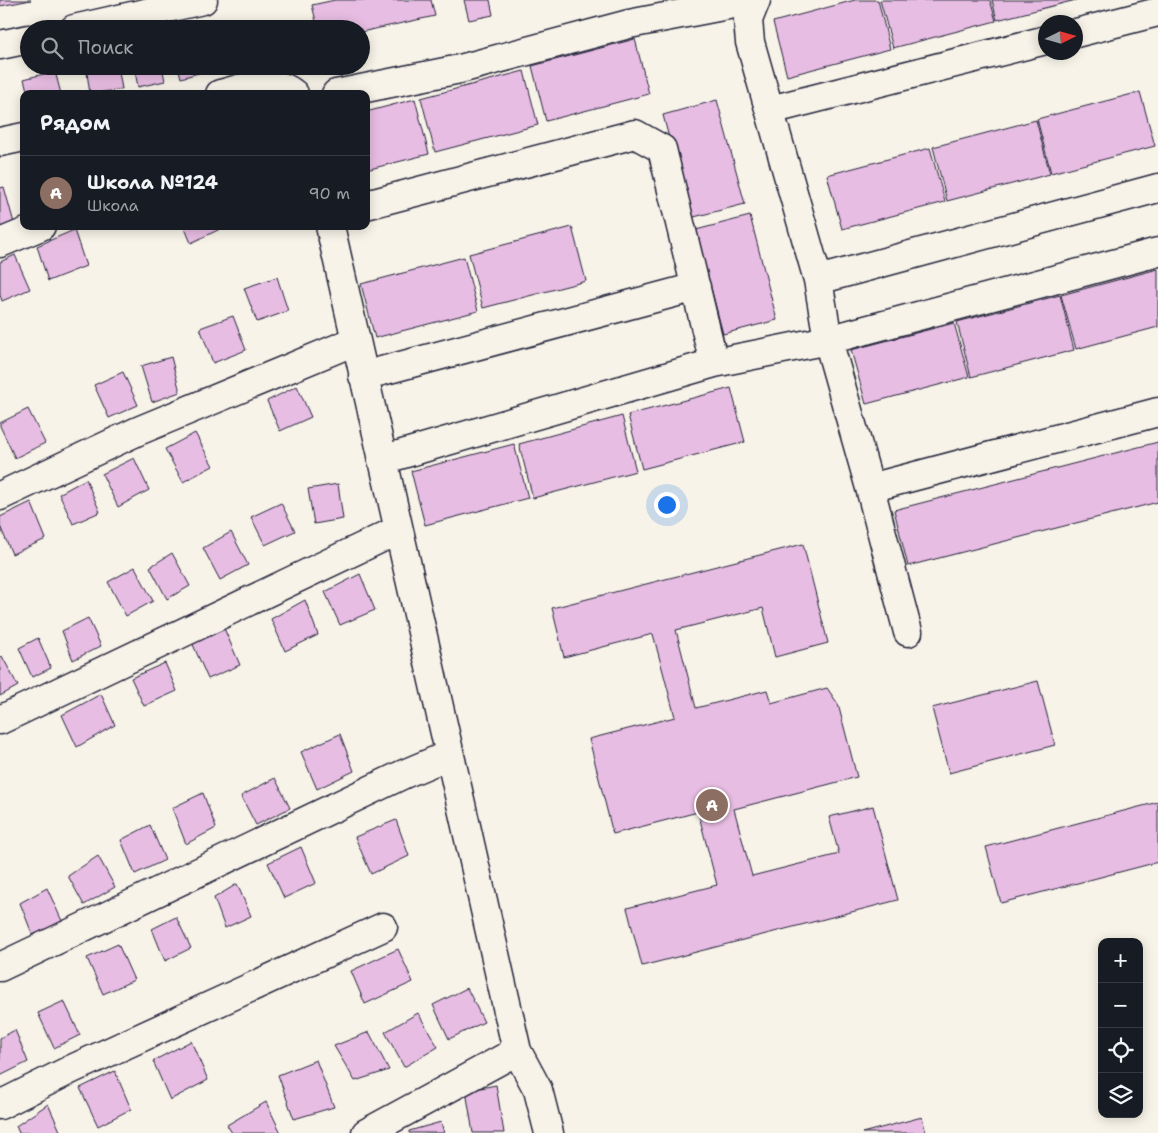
<!DOCTYPE html>
<html lang="ru">
<head>
<meta charset="utf-8">
<style>
	body { margin:0; font-family:"Shantell Sans",sans-serif; background:#20242c; color:#f1f3f6 }
	.controls { position:absolute; right:15px; bottom:15px; display:grid; overflow:hidden; border-radius:10px; box-shadow:0 2px 12px #0003 }
	.controls button { width:45px; height:45px; display:grid; place-items:center; padding:0; border:0; border-bottom:1px solid #363941; background:#171b24; color:#f1f3f6; font:25px sans-serif }
	.compass { position:absolute; left:1038px; top:15px; width:45px; height:45px; border-radius:50%; background:#171b24; box-shadow:0 2px 12px #0003; rotate:85deg }
	.you { position:absolute; left:666px; top:504px; width:18px; height:18px; margin:-12px; border:4px solid #fff; border-radius:50%; background:#1a73e8; box-shadow:0 0 0 8px #1a73e833 }
	.badge { display:grid; place-items:center; width:32px; height:32px; border-radius:50%; background:#1f6fb2; color:#fff; font-size:16px; font-weight:700 }
	.pin { position:absolute; translate:-50% -50%; border:2px solid #fff; box-shadow:0 1px 5px #0006 }
	.list { margin:0; padding:0; list-style:none }
	h2 { display:flex; justify-content:space-between; align-items:center; height:65px; margin:0; padding:0 20px; font-size:21px }
	h2 small { font-size:16px; font-weight:400; color:#9ea1a6 }
	.list li { display:grid; grid-template-columns:32px 1fr auto; gap:15px; align-items:center; box-sizing:border-box; height:75px; padding:0 20px; border-top:1px solid #363941 }
	.list b { display:block; font-size:19px; white-space:nowrap }
	.list p { margin:0; font-size:16px; white-space:nowrap; color:#9ea1a6 }
	.list em { font-size:16px; font-style:normal; color:#9ea1a6 }
	.icon { flex:none; width:28px; height:28px; fill:none; stroke:currentColor; stroke-width:2; stroke-linecap:round; stroke-linejoin:round }
	.map { position:relative; flex:none; width:1158px; height:1133px; overflow:hidden }
	.search { position:absolute; background:#171b24; box-shadow:0 2px 12px #0003; left:20px; top:20px; width:350px; height:55px; display:flex; align-items:center; gap:12px; box-sizing:border-box; padding:0 18px; border-radius:28px; color:#9ea1a6; font-size:19px }
	.panel { position:absolute; background:#171b24; box-shadow:0 2px 12px #0003; left:20px; top:90px; width:350px; height:140px; border-radius:10px }
	.map>svg:first-child { display:block }
</style>
</head>
<body>
<div class="map">
<svg width="1158" height="1133" viewBox="0 0 1158 1133">
	<rect width="100%" height="100%" fill="#f7f3e8"/>
	<filter id="ink" filterUnits="userSpaceOnUse"><feTurbulence type="fractalNoise" baseFrequency=".02" numOctaves="2"/><feDisplacementMap in="SourceGraphic" scale="10" xChannelSelector="R" yChannelSelector="G"/><feConvolveMatrix kernelMatrix="1 2 1 2 8 2 1 2 1" color-interpolation-filters="sRGB"/></filter>
	<g filter="url(#ink)">
		<path fill="#e8bde3" stroke="#22223b" d="M0,0h31l-31,6z
			M335,0h96l4,16 -74,16v-3h-43l-6,-24z
			M464,0h26l3,15 -24,5z
			M855,0h23l12,49 -103,27 -14,-54z
			M880,0h110l6,21 -103,27z
			M992,0h84l-79,20z
			M635,39l14,55 -103,27 -14,-55z
			M86,66h32l4,23 -32,5z
			M134,66h28l3,15 -27,6z
			M178,66h31v4l-28,8z
			M55,71l6,23h-33l-4,-15z
			M524,71l14,54 -103,27 -14,-54z
			M1140,92l15,54 -104,27 -14,-54z
			M415,99l14,55 -63,16v-58z
			M717,100l28,104 -55,14 -27,-103z
			M1036,120l14,54 -103,27 -14,-54z
			M930,148l15,54 -103,27 -15,-54z
			M4,187l10,36 -14,4v-39z
			M750,216l27,104 -54,14 -27,-104z
			M184,226h35l1,3 -29,14z
			M572,227l14,54 -103,27 -14,-54z
			M74,230l12,36 -38,15 -11,-35z
			M15,255l15,34 -28,12 -2,-6v-33z
			M464,257l14,54 -103,27 -14,-54z
			M1158,269v58l-82,22 -15,-54z
			M277,277l11,34 -31,11 -13,-34z
			M1060,295l14,55 -103,27 -14,-55z
			M233,316l13,34 -33,13 -13,-35z
			M954,323l15,54 -103,27 -15,-54z
			M171,357l9,35 -28,10 -11,-36z
			M123,372l15,33 -29,13 -15,-33z
			M297,386l14,31 -31,14 -13,-30z
			M731,388l14,54 -103,27 -14,-54z
			M28,409l17,34 -30,15 -15,-32v-3z
			M622,416l14,55 -103,27 -14,-54z
			M195,433l18,33 -30,16 -18,-33z
			M1158,442v60l-250,64 -14,-56z
			M514,444l14,54 -103,27 -14,-54z
			M134,458l15,32 -31,17 -16,-33z
			M86,479l14,33 -27,12 -14,-30z
			M338,484l5,35 -29,5 -6,-35z
			M31,502l15,37 -34,15 -12,-28v-9z
			M281,503l14,28 -30,14 -14,-28z
			M231,532l17,33 -28,15 -17,-32z
			M803,544l25,99 -53,14 -12,-49 -87,22 20,78 71,-18 4,13 56,-15 11,16 19,73 -123,32 18,67 87,-22 -10,-37 44,-11 25,94 -256,66 -15,-58 90,-23 -19,-73 -85,22 -24,-95 86,-22 -22,-83 -89,23 -12,-49z
			M172,553l18,33 -23,13 -17,-32z
			M135,567l18,34 -27,15 -18,-34z
			M360,574l15,36 -35,15 -15,-33z
			M305,600l13,35 -33,16 -14,-32z
			M88,618l13,28 -28,14 -11,-29z
			M223,626l17,39 -32,14 -17,-39z
			M38,638l13,30 -19,9 -13,-29z
			M2,656l16,30 -18,10v-38z
			M165,663l12,28 -33,15 -13,-28z
			M1038,681l17,64 -106,28 -17,-65z
			M101,694l14,31 -38,22 -15,-32z
			M340,734l14,37 -37,18 -16,-37z
			M275,778l15,30 -34,17 -15,-29z
			M203,793l13,35 -30,16 -14,-36z
			M1158,802v60l-157,41 -15,-56z
			M396,820l13,36 -38,18 -16,-37z
			M150,825l15,35 -30,14 -14,-34z
			M301,847l15,36 -32,15 -16,-35z
			M98,856l17,31 -31,18 -16,-29z
			M237,884l14,32 -26,12 -11,-30z
			M47,888l15,33 -29,15 -13,-33z
			M176,917l15,31 -26,13 -13,-32z
			M118,944l16,36 -31,14 -16,-36z
			M398,949l15,33 -48,22 -14,-33z
			M467,988l17,34 -35,17 -16,-34z
			M64,1001l16,34 -26,13 -16,-35z
			M418,1013l20,34 -34,20 -19,-35z
			M15,1030l13,32 -28,14v-38z
			M369,1032l20,38 -34,11 -21,-35z
			M191,1041l17,39 -38,20 -17,-39z
			M316,1060l18,47 -40,12 -16,-44z
			M115,1071l16,38 -33,17 -18,-38z
			M496,1085l8,48h-31l-7,-42z
			M266,1102l15,31h-49l-5,-8z
			M48,1104l13,29h-42l-3,-7z
			M922,1117l4,16h-64z
			M441,1122l3,11h-35v-2z"/>
		<g fill="none" stroke-linecap="round" stroke-linejoin="round">
			<defs>
				<path id="minor" d="M756,0l-8,20 2,22 68,238 10,60 42,148 288,-76
					M74,29l129,-29
					M1076,33l82,-21
					M0,45l29,-6
					M220,94c24,-6 53,-18 74,0
					M336,94l124,-25 169,-45 125,-24
					M770,110l276,-70
					M0,142l24,-5
					M366,205l269,-71 27,15 52,214 -332,97
					M330,226l187,825 21,39 11,43
					M0,243l41,-17
					M818,280l340,-92
					M714,363l114,-23 330,-88
					M363,376l333,-89
					M870,488l38,144
					M0,496l138,-65 217,-90
					M0,720l398,-190
					M0,967l404,-193 45,-19
					M0,1105l72,-36 311,-142
					M366,1133l151,-82"/>
			</defs>
			<use href="#minor" stroke="#22223b" stroke-width="31"/>
			<use href="#minor" stroke="#f7f3e8" stroke-width="28"/>
		</g>
	</g>
</svg>
<div class="controls">
<button>+</button>
<button>−</button>
<button><svg class="icon" aria-label="locate" viewBox="0 0 24 24"><circle cx="12" cy="12" r="6"/><path d="M12 2v4M12 18v4M2 12h4M18 12h4"/></svg></button>
<button><svg class="icon" aria-label="layers" viewBox="0 0 24 24"><path d="M12 4l9 5-9 5-9-5zM3 14l9 5 9-5"/></svg></button>
</div>
<svg class="compass" viewBox="-18 -18 36 36"><path d="M0-13l5 13h-10z" fill="#e53935"/><path d="M0 13l5-13h-10z" fill="#9ea1a6"/></svg>
<div class="you"></div>
<div class="pin badge" style="left:712px;top:805px;background:#8d6e63">A</div>
<div class="search"><svg class="icon" aria-label="search" viewBox="0 0 24 24"><circle cx="10" cy="10" r="6"/><path d="M15 15l6 6"/></svg>Поиск</div>
<section class="panel">
<h2>Рядом<small></small></h2>
<ul class="list">
<li><span class="badge" style="background:#8d6e63">A</span><div><b>Школа №124</b><p>Школа</p></div><em>90 m</em></li>
</ul>
</section>
</div>
</body>
</html>
